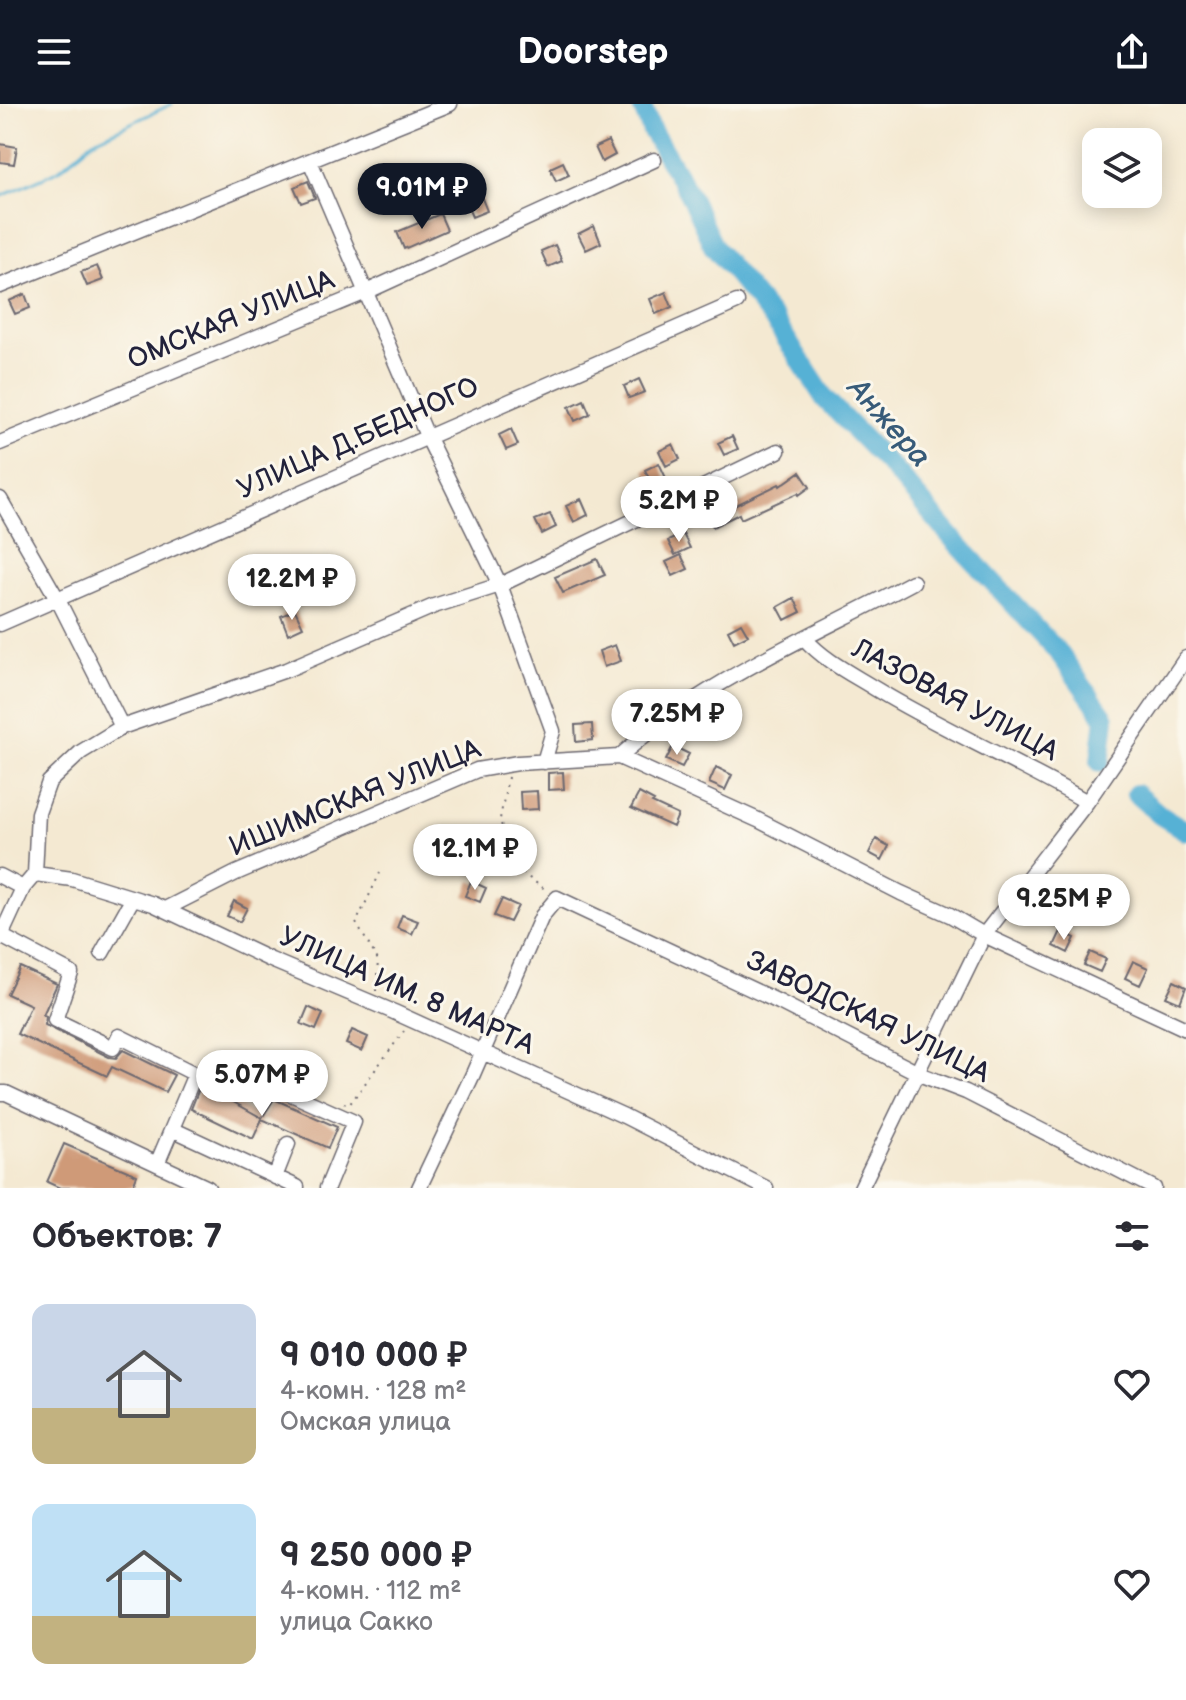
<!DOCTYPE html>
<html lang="ru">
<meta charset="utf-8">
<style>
:root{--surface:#fff;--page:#f2f2f3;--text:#2b2b33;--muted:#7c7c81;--accent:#111827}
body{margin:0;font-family:"Balsamiq Sans",sans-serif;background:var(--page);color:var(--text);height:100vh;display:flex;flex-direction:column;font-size:30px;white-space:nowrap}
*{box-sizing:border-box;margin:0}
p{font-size:26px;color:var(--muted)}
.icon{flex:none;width:44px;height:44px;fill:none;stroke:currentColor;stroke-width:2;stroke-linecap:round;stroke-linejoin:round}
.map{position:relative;height:1084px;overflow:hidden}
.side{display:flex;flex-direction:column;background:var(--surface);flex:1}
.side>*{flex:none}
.tools{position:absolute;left:1082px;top:24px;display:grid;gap:16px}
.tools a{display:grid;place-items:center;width:80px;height:80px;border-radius:16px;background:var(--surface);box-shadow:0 4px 20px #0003;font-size:40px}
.price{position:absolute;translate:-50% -68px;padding:0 18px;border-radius:28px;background:#fff;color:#222;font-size:26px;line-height:52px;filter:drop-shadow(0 2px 4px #0008)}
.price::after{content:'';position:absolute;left:50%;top:48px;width:24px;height:18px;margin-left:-12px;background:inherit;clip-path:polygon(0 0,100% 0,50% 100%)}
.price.current{background:var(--accent);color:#fff}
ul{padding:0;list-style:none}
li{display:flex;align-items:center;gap:24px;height:200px;padding:0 32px}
li span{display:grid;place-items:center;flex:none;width:224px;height:160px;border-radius:16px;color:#555}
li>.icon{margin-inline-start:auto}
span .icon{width:96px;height:96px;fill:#fffc;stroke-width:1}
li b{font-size:34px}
h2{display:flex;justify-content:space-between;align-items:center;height:96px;padding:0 32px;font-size:34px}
header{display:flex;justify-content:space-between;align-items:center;height:104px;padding:0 32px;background:var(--accent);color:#fff;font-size:36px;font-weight:700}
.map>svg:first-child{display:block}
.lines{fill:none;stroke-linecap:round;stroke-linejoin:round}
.stream{stroke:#57b1d5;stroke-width:3}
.river{stroke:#57b1d5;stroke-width:20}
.building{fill:#cf9a78}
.minor-casing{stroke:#6c6870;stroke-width:17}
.path{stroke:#6c6870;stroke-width:2;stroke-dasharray:2 6;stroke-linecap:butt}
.minor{stroke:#fff;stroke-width:14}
.labels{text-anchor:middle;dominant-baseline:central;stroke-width:6;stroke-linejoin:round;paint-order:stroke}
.street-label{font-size:28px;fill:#22223b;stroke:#fbf7ec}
.water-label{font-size:30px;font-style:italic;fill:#375b79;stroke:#fbf7ec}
</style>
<header><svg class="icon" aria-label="menu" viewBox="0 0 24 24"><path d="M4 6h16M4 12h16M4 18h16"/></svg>Doorstep<svg class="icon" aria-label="share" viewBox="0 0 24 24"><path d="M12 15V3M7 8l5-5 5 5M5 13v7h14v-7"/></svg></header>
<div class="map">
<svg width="1186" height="1084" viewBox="0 0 1186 1084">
<rect width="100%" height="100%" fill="#fbf7ec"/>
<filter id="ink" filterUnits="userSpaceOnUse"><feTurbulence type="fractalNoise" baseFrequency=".0125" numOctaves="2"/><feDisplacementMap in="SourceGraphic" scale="16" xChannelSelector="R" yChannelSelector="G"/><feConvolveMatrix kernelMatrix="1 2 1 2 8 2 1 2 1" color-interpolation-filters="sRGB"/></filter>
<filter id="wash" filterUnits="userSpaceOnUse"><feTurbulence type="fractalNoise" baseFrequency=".006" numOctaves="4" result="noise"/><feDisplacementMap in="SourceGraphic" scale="32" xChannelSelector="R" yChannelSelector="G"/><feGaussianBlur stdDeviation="1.8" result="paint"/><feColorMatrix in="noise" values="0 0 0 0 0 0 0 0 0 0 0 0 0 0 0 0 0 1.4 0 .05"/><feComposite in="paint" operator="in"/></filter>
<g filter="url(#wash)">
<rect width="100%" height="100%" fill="#f4e9d2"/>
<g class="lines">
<path class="stream" d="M0,93L59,66L93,37L172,0"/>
<path class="river" d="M641,0L652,27L689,90L713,142L774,216L825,295L894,366L953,435L1059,549L1105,614L1100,658
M1136,690L1160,711L1186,727"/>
</g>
<g id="blocks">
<path class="building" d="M608,37L615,51L602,58L595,43Z
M0,40L17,43L14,60L0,58Z
M563,58L569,71L556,77L550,64Z
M308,77L315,94L301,99L294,83Z
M481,92L487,107L472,113L466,99Z
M440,110L447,126L404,145L397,128Z
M594,122L601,139L586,146L578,130Z
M555,141L562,157L548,163L541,147Z
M97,162L103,176L87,182L81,168Z
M666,188L672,203L656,210L650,195Z
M25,190L30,204L15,210L9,197Z
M639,275L645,288L629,294L624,282Z
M584,296L590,310L575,317L569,303Z
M511,325L518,341L506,346L499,331Z
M732,332L738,345L724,351L718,339Z
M673,340L680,355L666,362L659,347Z
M659,359L666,374L652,381L645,366Z
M800,368L810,383L799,391L798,389L741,415L739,410L713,423L705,407L718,401L722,408L779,380L780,382Z
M581,395L588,411L574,418L566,402Z
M550,410L556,423L542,430L535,416Z
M683,430L690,444L675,451L668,437Z
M681,451L688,465L673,472L666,458Z
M597,455L605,471L563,489L555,473Z
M794,494L801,508L785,516L778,503Z
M295,506L303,523L288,530L281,512Z
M741,519L748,531L734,538L728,526Z
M615,541L621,557L604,563L599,547Z
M592,620L593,636L576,638L575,621Z
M673,642L689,650L682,663L666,656Z
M716,663L732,671L725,686L709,679Z
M563,668L564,685L548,686V669Z
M537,687L538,705L521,706L520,688Z
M639,689L654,697L652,699L678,711L673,723L631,704Z
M876,735L889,742L882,756L869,749Z
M471,777L486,784L480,798L465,792Z
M502,795L518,802L510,818L494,812Z
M234,797L247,804L240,818L227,812Z
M402,811L418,817L412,830L397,824Z
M1061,827L1075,834L1068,849L1054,842Z
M1090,848L1106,855L1100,868L1084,861Z
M1133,857L1148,864L1140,881L1125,874Z
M20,863L57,880L43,911L46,912L45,921L109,953L116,954L123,946L174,971L165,988L112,963L107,972L17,930L31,901L7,890Z
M1174,877L1186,883L1180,899L1166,893Z
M308,903L323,910L316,926L301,920Z
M352,926L368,933L362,947L346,940Z
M201,980L262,1014L274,995L337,1023L328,1044L262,1015L253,1035L191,1005Z
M64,1040L137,1071L132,1084H60L47,1078Z"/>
</g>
</g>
<g filter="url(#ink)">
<use href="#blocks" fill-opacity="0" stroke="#6c6870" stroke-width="2"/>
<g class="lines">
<defs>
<path id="minor" d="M310,57L427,332L500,481L553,627L544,658
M0,182L450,0
M0,339L366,188L654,56
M0,395L58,496L122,623
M0,520L737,198
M804,534C825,557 848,568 874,584C943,626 1017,657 1087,698
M619,653L758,716L901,789L950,811L984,831L1186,925
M619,653C704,576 813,532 913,478
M35,770L38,709L49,678L81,648L122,623L286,566L434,502L500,481L778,347
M0,772L23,784
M165,805L236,769L477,666L518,659L619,653
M1,832L71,869L55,916L113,944L119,932L195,970L157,1060
M0,834L23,784L35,770L72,775L153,800L271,856L394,908L624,1012L766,1084
M102,849L133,794
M0,989H6L208,1084
M289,989L354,1018L327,1084
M172,1025L297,1083
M275,1073L288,1040
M419,1084L473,970L542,812L557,794L779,898L924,972L966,988L1154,1084
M861,1084L984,831L1087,698L1186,554"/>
</defs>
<use href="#minor" class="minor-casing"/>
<path class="path" d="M508,673L500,715L511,761L546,786
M376,887L378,856L356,819L380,769
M344,999L349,1001L404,927"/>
<use href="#minor" class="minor"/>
</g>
</g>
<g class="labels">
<g class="street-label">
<text transform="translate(231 216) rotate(-22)">ОМСКАЯ УЛИЦА</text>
<text transform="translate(358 334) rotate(-24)">УЛИЦА Д.БЕДНОГО</text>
<text transform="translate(955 596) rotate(28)">ЛАЗОВАЯ УЛИЦА</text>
<text transform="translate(355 694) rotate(-22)">ИШИМСКАЯ УЛИЦА</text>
<text transform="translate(407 887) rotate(24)">УЛИЦА ИМ. 8 МАРТА</text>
<text transform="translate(868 913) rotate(26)">ЗАВОДСКАЯ УЛИЦА</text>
</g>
<g class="water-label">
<text transform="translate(889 319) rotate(48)">Анжера</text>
</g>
</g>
</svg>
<div class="tools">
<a><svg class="icon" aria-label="layers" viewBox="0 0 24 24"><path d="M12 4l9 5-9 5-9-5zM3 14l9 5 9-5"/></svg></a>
</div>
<b class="price current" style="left:422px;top:127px">9.01M ₽</b>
<b class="price" style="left:679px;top:440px">5.2M ₽</b>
<b class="price" style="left:292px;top:518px">12.2M ₽</b>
<b class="price" style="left:677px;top:653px">7.25M ₽</b>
<b class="price" style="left:475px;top:788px">12.1M ₽</b>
<b class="price" style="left:1064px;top:838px">9.25M ₽</b>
<b class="price" style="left:262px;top:1014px">5.07M ₽</b>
</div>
<section class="side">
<h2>Объектов: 7<svg class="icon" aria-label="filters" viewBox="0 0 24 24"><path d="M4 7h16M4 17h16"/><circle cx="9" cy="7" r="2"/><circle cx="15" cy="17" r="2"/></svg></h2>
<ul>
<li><span style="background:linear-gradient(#c9d6e8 65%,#c2b280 0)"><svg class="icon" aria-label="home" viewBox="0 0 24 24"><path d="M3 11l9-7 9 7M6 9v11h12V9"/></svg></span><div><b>9 010 000 ₽</b><p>4-комн. · 128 m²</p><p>Омская улица</p></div><svg class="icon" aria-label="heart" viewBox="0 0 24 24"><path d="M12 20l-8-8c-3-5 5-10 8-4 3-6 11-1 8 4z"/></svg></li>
<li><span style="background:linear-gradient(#bfe0f5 70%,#c2b280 0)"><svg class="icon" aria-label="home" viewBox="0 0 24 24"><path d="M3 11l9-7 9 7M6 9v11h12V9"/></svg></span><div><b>9 250 000 ₽</b><p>4-комн. · 112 m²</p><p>улица Сакко</p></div><svg class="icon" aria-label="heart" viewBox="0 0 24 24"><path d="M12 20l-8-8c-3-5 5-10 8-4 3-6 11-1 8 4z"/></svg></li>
</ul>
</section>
